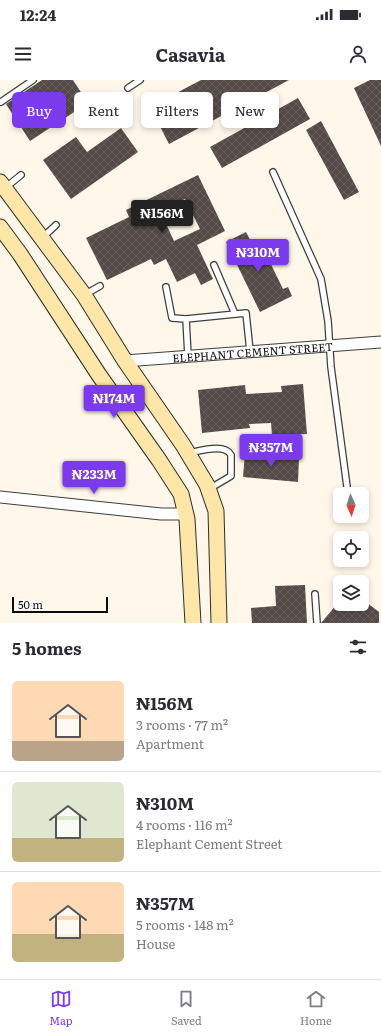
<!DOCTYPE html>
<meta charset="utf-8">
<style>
:root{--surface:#fff;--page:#f2f2f3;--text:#2b2b33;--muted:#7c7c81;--line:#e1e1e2;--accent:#7c3aed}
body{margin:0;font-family:Literata,serif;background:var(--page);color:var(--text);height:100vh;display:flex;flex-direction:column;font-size:15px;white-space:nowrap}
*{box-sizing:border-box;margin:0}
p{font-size:13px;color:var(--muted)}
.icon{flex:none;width:22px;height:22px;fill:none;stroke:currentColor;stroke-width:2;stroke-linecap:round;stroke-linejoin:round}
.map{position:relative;height:543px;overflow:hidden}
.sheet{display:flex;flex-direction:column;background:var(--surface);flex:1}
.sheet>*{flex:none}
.top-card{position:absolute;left:12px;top:12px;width:357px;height:36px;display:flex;gap:8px}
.needle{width:26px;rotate:177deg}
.buttons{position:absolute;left:333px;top:407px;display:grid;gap:8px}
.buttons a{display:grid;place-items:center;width:36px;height:36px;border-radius:6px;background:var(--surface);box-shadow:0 2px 6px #0003;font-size:20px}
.scale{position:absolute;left:12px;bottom:10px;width:96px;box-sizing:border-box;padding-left:4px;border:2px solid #0b0b0b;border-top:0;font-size:11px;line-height:14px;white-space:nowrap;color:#0b0b0b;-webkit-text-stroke:3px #fff;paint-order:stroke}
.price{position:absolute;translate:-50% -34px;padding:0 9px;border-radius:4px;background:var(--accent);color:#fff;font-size:13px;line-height:26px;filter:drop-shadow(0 1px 2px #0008)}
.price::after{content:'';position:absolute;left:50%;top:24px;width:12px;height:9px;margin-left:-6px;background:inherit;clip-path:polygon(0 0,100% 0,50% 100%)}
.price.on{background:#222;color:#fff}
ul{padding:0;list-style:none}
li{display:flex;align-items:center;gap:12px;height:100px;padding:0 12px}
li+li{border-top:1px solid var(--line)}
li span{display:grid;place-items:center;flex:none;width:112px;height:80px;border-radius:6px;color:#555}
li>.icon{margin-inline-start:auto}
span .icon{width:48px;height:48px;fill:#fffc;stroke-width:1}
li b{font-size:17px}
h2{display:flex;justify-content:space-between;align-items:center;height:48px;padding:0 12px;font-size:17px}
.tag{padding:0 14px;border-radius:6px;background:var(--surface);box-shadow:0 2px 6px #0003;font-size:14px;line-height:36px}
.tag.on{background:var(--accent);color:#fff}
.status{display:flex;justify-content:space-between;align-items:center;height:28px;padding:0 20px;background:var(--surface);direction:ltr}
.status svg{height:11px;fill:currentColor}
header{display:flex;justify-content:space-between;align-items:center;height:52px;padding:0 12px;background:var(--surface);font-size:18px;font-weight:700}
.menu{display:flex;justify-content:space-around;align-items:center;height:56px;border-top:1px solid var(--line);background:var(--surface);font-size:11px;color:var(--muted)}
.menu a{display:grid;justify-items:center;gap:2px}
.menu .on{color:var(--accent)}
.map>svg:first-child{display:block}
.building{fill:url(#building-cross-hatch);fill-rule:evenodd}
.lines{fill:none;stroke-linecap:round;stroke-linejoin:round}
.lane-casing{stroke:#3e3e3e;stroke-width:8}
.street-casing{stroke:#3e3e3e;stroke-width:13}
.secondary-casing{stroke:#2d2d2d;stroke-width:17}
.lane{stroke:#fff;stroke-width:5.5}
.street{stroke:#fff;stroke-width:11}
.secondary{stroke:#fde6a7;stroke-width:15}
.labels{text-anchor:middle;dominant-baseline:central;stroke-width:4;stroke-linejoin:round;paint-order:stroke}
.street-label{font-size:11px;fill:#0b0b0b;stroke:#fff}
</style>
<div class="status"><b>12:24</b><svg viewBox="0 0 49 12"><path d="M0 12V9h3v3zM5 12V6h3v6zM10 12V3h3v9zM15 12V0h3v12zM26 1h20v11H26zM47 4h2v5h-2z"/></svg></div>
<header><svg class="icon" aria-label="menu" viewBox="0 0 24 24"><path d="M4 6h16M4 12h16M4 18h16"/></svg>Casavia<svg class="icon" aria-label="person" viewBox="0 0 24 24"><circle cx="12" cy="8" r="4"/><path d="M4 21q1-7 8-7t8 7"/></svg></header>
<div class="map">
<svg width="381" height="543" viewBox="0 0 381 543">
<defs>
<pattern id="building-cross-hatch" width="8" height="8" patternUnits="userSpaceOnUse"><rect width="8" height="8" fill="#544b48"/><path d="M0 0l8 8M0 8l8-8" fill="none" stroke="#68605e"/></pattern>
</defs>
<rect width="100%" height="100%" fill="#fff7ea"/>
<path class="building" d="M42,0H73L88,23L30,61L6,24Z
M201,0H289L169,64L150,27Z
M370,0H381V66L354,8Z
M298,18L310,39L222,88L210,67Z
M321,41L359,112L344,120L306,50Z
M121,48L138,72L71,119L43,80L76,57L87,72Z
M198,95L225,151L197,165L213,199L201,205L195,193L177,202L166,179L154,185L151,179L107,200L86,158L129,137L126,130ZM185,119L200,149L174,161L160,131Z
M246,152L255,169L262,166L283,209L288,207L292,216L260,232L226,162Z
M303,304L307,354L272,356L271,343L249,344L250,348L202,353L198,310L245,305L246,314L282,312L281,306Z
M245,373L299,378L298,402L243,397Z
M305,505L307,543H252L251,528L276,526L275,506Z
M362,519L379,532V543H321L337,524H362Z"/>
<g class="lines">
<defs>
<path id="lane" d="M128,8L140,0
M1,22L33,0
M273,92L321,199L328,241L331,287L348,414
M5,108L21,95
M42,158L56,145
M214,185L235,234
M166,207L172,238L186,239L246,233L250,271
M84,215L100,206
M186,239L188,276
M188,373C200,371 225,363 231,375V396L209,409
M351,436V439
M315,514L317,543"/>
<g id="street">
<path id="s1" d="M125,281L381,262"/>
<path d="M0,417L161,434H186"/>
</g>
<path id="secondary" d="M0,102L84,215L125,281L183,365L207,405L216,431L219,543
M0,147L20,174L99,295L159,380L181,414L187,439L193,543"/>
</defs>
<use href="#lane" class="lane-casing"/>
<use href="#street" class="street-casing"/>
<use href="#secondary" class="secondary-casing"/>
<use href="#lane" class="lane"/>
<use href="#street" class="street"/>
<use href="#secondary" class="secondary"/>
</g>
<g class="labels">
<g class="street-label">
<text stroke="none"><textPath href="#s1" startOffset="128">ELEPHANT CEMENT STREET</textPath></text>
</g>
</g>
</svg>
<div class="buttons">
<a><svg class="needle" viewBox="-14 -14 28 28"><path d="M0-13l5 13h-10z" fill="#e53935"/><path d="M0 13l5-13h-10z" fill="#7c7c81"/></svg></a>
<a><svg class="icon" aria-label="locate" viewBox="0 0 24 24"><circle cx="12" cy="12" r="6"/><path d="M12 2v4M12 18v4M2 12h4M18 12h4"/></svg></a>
<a><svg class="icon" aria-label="layers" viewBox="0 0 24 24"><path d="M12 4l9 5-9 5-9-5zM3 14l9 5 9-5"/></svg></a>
</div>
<div class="scale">50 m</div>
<b class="price on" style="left:162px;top:154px">₦156M</b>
<b class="price" style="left:258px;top:193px">₦310M</b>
<b class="price" style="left:114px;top:339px">₦174M</b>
<b class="price" style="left:271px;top:388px">₦357M</b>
<b class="price" style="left:94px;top:415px">₦233M</b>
<div class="top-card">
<a class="tag on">Buy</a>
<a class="tag">Rent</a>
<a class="tag">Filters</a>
<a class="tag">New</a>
</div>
</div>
<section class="sheet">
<h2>5 homes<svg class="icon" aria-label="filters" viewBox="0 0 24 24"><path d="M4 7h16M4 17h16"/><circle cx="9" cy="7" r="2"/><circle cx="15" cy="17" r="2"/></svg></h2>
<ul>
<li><span style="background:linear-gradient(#ffd9b3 75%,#b9a48a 0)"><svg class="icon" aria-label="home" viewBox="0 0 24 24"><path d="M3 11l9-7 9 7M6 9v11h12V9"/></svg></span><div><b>₦156M</b><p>3 rooms · 77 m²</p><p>Apartment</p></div></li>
<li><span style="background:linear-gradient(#dfe7d0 70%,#c2b280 0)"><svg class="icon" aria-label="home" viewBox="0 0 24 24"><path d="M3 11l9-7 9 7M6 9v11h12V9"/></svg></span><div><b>₦310M</b><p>4 rooms · 116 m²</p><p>Elephant Cement Street</p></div></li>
<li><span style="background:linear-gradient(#ffd9b3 65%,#c2b280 0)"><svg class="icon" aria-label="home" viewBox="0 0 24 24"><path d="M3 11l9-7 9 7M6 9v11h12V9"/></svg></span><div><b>₦357M</b><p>5 rooms · 148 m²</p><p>House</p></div></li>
</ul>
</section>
<nav class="menu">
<a class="on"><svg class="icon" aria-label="map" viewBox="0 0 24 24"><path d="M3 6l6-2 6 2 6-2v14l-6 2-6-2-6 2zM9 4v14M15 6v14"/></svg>Map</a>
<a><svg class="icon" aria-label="saved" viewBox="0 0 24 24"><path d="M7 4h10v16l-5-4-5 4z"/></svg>Saved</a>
<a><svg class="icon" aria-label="home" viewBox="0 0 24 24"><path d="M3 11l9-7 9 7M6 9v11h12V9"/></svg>Home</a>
</nav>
